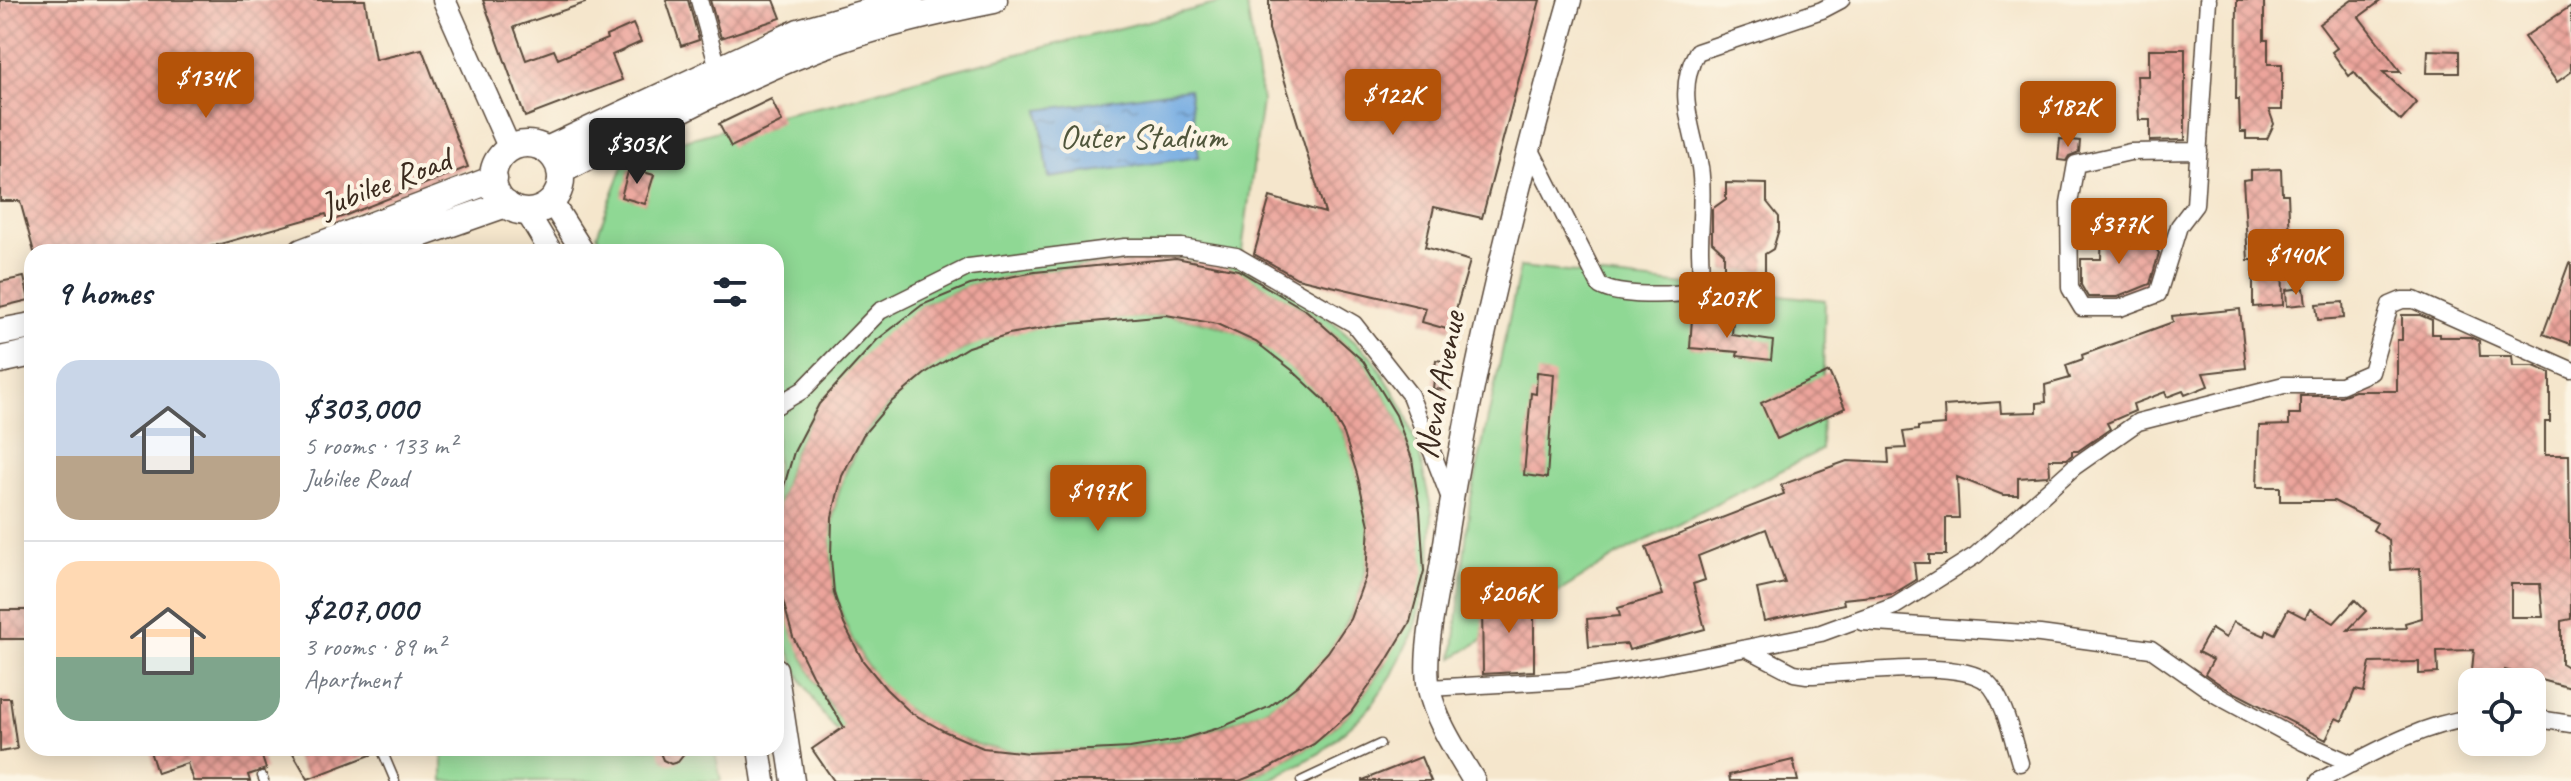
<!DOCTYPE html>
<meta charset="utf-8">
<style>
:root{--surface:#fff;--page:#f2f2f3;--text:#1f2937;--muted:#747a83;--line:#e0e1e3;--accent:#b45309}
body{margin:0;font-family:Caveat,sans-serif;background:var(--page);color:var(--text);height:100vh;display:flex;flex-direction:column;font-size:30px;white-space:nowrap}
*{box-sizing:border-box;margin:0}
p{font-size:26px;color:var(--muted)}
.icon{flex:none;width:44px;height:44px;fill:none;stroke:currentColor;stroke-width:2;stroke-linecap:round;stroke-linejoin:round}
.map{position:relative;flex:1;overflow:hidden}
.side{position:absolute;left:24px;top:244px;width:760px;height:512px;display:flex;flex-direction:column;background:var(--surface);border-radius:24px;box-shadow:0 4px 20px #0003}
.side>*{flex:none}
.controls{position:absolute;left:2458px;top:668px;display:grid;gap:16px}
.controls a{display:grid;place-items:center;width:88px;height:88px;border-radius:16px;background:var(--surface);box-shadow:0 4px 20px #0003;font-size:40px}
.price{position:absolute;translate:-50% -68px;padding:0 18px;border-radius:8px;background:var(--accent);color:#fff;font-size:26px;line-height:52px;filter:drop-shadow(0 2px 4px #0008)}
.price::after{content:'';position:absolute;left:50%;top:48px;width:24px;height:18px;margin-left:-12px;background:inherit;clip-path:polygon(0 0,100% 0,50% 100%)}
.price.current{background:#222;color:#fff}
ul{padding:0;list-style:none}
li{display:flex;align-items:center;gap:24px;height:200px;padding:0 32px}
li+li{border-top:2px solid var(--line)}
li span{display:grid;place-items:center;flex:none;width:224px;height:160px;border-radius:24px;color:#555}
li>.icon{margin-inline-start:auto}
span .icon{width:96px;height:96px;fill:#fffc;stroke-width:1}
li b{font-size:34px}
h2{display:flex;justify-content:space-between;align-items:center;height:96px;padding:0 32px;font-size:34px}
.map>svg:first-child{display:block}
.park{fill:#8fd894;stroke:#658159;stroke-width:2}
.water{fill:url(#water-ripples);stroke:#576a80;stroke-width:2}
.building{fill:url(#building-cross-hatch);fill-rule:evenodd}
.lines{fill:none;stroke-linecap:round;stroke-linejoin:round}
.lane-casing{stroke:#574638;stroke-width:11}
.street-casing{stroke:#574638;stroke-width:19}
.secondary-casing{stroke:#574638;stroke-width:25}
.primary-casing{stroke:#574638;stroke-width:29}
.lane{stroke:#fff;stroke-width:8}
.street{stroke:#fff;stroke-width:16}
.secondary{stroke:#fff;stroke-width:22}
.primary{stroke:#fff;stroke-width:26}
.labels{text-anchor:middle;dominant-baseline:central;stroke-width:8;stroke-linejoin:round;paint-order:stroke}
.park-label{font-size:34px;fill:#50563c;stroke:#fcf5e5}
.street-label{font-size:34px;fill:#3b2a1e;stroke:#fcf5e5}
</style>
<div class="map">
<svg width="2571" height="781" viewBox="0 0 2571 781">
<defs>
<pattern id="water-ripples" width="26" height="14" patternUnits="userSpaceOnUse" patternTransform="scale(2)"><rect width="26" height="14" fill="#73abe2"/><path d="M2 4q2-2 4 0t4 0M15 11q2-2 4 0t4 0" fill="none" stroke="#608bb7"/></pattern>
<pattern id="building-cross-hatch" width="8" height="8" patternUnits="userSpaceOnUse" patternTransform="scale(2)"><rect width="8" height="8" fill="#eca49b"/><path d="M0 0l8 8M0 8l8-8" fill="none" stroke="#c0867e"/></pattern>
</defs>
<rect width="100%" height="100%" fill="#fcf5e5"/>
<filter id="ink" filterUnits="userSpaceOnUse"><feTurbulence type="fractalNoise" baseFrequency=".0125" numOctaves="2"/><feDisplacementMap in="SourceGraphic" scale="16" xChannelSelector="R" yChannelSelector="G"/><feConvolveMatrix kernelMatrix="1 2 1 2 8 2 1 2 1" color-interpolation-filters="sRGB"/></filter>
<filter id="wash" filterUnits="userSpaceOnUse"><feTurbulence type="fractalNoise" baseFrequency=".006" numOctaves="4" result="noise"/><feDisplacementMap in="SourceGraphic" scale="32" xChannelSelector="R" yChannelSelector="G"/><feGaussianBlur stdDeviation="1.8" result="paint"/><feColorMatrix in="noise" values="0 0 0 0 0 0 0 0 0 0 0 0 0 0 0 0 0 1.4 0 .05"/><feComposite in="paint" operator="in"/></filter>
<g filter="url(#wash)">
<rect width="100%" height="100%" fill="#f5e6cc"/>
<path class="park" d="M1231,0H1246L1262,101L1240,266L1308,301L1372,357L1402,405L1418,449L1432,512L1430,569L1414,629L1392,675L1367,711L1320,753L1268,781H1239L1262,772L1314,744L1351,712L1384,665L1420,511L1412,459L1396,415L1363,361L1307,311L1238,271L1176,258L1107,263L1035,272L970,285L922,305L819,404L794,452L779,503L776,546V252H606L597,235L627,156L769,117L836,103L915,80Z
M1520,267L1825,300L1821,450L1618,555L1453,658L1470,503Z
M1166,315C1198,321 1227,325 1255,342C1277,355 1311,383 1326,403C1343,427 1353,454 1359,482C1362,497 1368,513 1369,528C1371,599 1331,667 1272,705C1263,711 1253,714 1243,718C1194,739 1145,748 1091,750C1018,754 976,756 912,713C887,696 867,668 853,641C795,526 855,402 966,348C1020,321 1106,321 1166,315Z
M776,556C783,613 801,665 834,712C846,728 863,742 877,757H861L823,715L801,679L779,629L776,618Z
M443,748H714L721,781H443Z"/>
<path class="water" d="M1189,89L1199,157L1049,178L1039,110Z"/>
<g id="blocks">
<path class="building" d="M0,0H365L375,60L422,49L468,167L329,222L326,214L192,252H34L20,201H0Z
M483,0H585V3L514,27L526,60L554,50L558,59L607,39L606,36L633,24L641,42L612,55L622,80L525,117Z
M666,0H688L699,40L681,46Z
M710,0H774L781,18L721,38Z
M1269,0H1540L1482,218L1434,207L1425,247L1470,261L1450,330L1422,322L1426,308L1297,278L1254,254L1270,197L1325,213L1269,29Z
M2237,0H2264V40H2268V64H2282V110H2269L2274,124L2267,139H2246V132H2240L2239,99H2236Z
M2352,0H2382L2359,17L2401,72H2383L2417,103L2401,121L2371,93L2354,72L2349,76L2332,52L2337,48L2319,24Z
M2571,6V72L2557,82L2524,37Z
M2149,49H2185V140L2150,141V120H2139L2137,76H2149Z
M2428,50L2459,51V73H2427Z
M771,99L782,122L731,147L719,124Z
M2060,139L2080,141L2079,152L2069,156L2066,161L2058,160Z
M629,168L654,175L645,204L621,197Z
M2281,169L2282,194H2288L2290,240H2282L2283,305L2253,307V260H2248L2243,180L2251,179V170Z
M1726,183L1767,184V202L1779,217V229L1773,249L1765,254V272L1724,271V253L1712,242V209L1726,199Z
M2102,232L2140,233V239L2151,243L2159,253L2150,284L2118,297H2088L2081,285V259H2101Z
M1176,258L1238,270L1307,311L1363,361L1396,415L1412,459L1420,511L1424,571L1410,622L1384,665L1351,712L1314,744L1262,772L1239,781H834L812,749L844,727L812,675L793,637L780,590L776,556L779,503L794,452L819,404L877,340L922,305L970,285L1035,272ZM1166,315L1217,324L1256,342L1292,370L1325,401L1344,434L1357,474L1369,525L1366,575L1350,619L1328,652L1298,685L1269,707L1222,727L1179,740L1130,748L1029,753L983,748L944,731L910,712L886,689L863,661L844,624L834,593L831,558L832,517L842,476L863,435L890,403L927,372L968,347L1009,334L1061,325Z
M2569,263L2571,264V344L2543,334Z
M24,277L29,300L0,307V282Z
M2304,288L2306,304L2287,306L2286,290Z
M2343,302L2344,318L2318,320L2316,304Z
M2240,309L2246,368L2203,373L2208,386L2185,395L2183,391L2167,397L2165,392L2133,404L2135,411L2107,423L2110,429L2078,451H2072V455L2067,459H2049L2050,474L2047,476L2018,478V495H2003L1957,477L1959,518H1946V555H1929V563H1914L1916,580L1893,594L1843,599L1844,604L1764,621L1757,589L1785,583L1766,529L1698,556L1705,580L1693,584L1705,629L1629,650L1627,644L1589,647L1587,619L1620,616L1618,608L1663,595L1646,547L1784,494L1781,485L1833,466L1847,461L1889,463L1888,449L1906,448L1903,432L1918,430V427L1945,425L1944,406L2000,402L2001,413L2037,412V403L2046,402L2045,385L2070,378L2066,365L2083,359L2082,355L2173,322L2172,316Z
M2402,315H2420L2432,320V334H2439V337H2470L2479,341L2480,356H2512L2513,366H2534L2550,373V422H2545V455H2569L2571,619L2561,621V663L2571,669V688L2505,670V681L2471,680L2474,650L2437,651L2438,673L2419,674V662L2370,663L2364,692L2355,690L2342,721L2336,718L2326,740L2224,687L2205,674L2213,660L2198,652L2211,629L2226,638L2233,622L2265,636L2267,630L2275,634L2288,609L2305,618L2310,609L2334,623L2355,600L2366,611L2348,630L2406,628L2405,623L2422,618L2420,568L2391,570L2389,540L2373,530L2377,523L2334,501H2280V487H2257L2259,426L2289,425V414H2300V396H2341L2355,391H2397V340H2402ZM2511,584H2540L2543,617H2511Z
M1692,318L1733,321L1732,335L1773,341L1771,360L1737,356L1738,352L1690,348Z
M1436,360L1451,362L1448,390L1433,389Z
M1537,372L1554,374L1547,478L1524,475L1531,393L1536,394Z
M1829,372L1845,408L1777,439L1761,403Z
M1534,593V671L1483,674L1482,606L1499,605V594Z
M0,610H32V639H0Z
M0,698H10L17,749L0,752Z
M149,748H259L266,769L248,775L250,781H193L187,763L157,773Z
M290,748H374L376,753L308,779Z
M658,748H689L678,762L671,764L663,760Z
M1421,757L1431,781H1363V780Z
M1793,760L1798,781H1730L1729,775Z"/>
</g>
</g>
<g filter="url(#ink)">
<use href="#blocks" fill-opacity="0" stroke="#574638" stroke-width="2"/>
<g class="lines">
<defs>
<path id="lane" d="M381,748L395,781
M262,776L264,781
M1301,781L1380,744"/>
<path id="street" d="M699,0L718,68
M1529,146L1600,286C1619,297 1672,296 1694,291C1703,278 1700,263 1700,249C1700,222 1704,193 1700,167C1692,127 1675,90 1697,52L1822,10L1841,0
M2199,151L2130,152L2076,164L2069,203L2070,288L2082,308H2120L2158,294L2179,226L2195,205L2208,0
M776,406L803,390L880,311L969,267L1125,247H1182L1236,256L1354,324L1410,395L1451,501
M1862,622L2040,634L2151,649L2218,696L2303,742L2352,764
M1746,648L1794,673L1807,675C1848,675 1957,657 1987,682C2004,697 2013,741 2020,763
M1429,688L1568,680L1662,665L1821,633L1895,606L1976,555L2074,467L2138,422L2284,385H2341L2371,372L2390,305L2402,300H2414L2571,370
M2532,718L2571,724
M2319,781C2367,756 2418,725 2472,718"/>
<path id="secondary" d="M444,0L510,149
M551,201L583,252
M527,212L551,252
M776,669L793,781
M759,748L764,781
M1474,781C1457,752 1436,722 1429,689C1422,654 1437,593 1443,556C1471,367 1518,183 1570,0"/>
<path id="primary" d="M493 178a34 34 0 1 1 68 0a34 34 0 1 1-68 0Z
M547,150L799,32L910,0
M560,171C652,125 743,73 841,39C890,22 943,10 994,0
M302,252L494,179
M369,252L506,204
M0,332L32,326
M0,360L32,353"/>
</defs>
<use href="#lane" class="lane-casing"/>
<use href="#street" class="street-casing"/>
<use href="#secondary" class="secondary-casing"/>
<use href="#primary" class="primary-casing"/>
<use href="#lane" class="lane"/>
<use href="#street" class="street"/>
<use href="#secondary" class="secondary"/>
<use href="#primary" class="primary"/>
</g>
</g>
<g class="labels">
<g class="park-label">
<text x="1143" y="136">Outer Stadium</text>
</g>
<g class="street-label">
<text transform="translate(385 182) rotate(-21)">Jubilee Road</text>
<text transform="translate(1439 385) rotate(-79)">Neval Avenue</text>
</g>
</g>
</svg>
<div class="controls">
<a><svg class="icon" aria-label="locate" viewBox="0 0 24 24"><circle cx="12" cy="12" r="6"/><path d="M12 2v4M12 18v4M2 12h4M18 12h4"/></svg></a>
</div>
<b class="price" style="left:206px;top:120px">$134K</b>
<b class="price" style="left:1393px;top:137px">$122K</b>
<b class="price" style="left:2068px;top:149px">$182K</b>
<b class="price current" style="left:637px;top:186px">$303K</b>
<b class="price" style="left:2119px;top:266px">$377K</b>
<b class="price" style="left:2296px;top:297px">$140K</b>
<b class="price" style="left:1727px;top:340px">$207K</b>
<b class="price" style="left:1098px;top:533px">$197K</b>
<b class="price" style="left:1509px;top:635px">$206K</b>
<section class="side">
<h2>9 homes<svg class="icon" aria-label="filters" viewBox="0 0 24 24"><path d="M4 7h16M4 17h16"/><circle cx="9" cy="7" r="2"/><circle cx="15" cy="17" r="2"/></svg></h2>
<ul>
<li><span style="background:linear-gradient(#c9d6e8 60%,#b9a48a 0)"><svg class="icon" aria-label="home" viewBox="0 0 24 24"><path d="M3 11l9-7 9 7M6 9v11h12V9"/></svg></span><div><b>$303,000</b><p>5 rooms · 133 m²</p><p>Jubilee Road</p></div></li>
<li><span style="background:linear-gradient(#ffd9b3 60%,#7fa58c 0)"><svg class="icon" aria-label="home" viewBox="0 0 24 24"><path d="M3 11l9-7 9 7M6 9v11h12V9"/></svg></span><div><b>$207,000</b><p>3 rooms · 89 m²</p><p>Apartment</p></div></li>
</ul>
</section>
</div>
